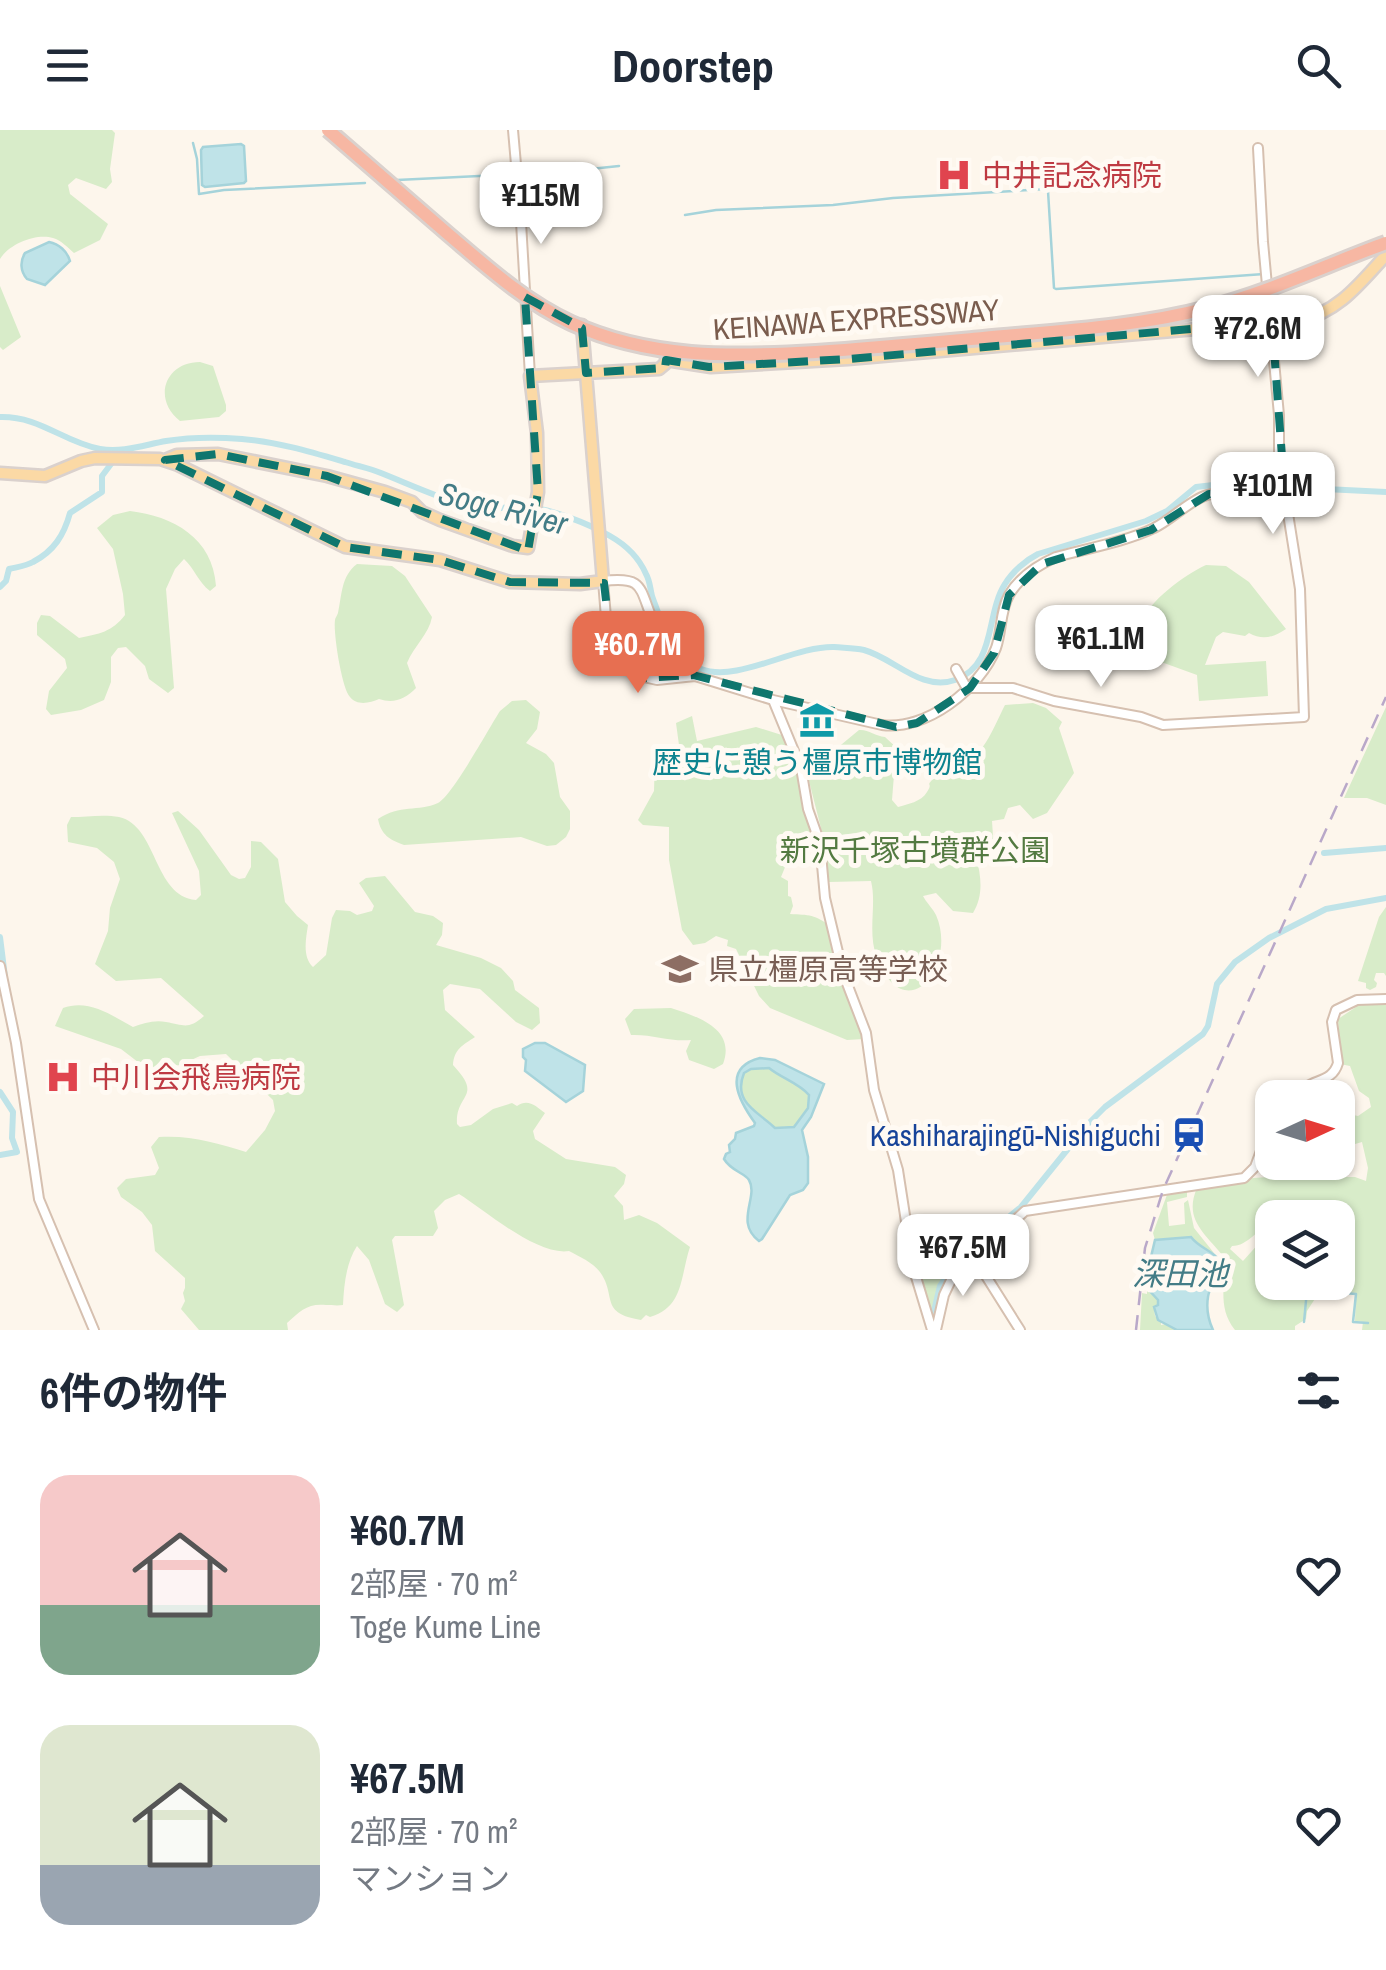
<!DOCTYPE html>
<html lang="ja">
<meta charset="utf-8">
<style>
:root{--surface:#fff;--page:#f6f6f7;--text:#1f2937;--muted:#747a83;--accent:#e76f51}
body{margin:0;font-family:"Archivo Narrow","Noto Sans JP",sans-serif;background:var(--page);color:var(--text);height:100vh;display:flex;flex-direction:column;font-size:38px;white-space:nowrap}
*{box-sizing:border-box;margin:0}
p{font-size:32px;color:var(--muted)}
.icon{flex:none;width:55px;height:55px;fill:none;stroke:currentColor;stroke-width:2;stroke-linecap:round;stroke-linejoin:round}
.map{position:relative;height:1200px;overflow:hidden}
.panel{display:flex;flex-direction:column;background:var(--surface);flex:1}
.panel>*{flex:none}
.needle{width:65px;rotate:86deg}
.tools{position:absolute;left:1255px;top:950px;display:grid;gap:20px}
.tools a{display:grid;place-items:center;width:100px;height:100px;border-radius:20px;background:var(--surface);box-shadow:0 2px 8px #0004;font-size:50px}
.price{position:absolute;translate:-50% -85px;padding:0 22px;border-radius:20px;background:#fff;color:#222;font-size:32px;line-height:65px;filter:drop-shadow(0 2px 5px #0008)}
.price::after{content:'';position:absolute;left:50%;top:60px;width:30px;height:22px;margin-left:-15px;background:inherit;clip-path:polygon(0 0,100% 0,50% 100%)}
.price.on{background:var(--accent);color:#fff}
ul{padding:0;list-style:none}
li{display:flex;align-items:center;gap:30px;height:250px;padding:0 40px}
li span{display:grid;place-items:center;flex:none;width:280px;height:200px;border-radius:30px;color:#555}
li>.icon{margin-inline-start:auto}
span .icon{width:120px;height:120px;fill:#fffc;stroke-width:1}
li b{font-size:42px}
h2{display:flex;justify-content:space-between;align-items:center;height:120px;padding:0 40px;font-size:42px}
header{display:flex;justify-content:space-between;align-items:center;height:130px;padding:0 40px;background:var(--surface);font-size:45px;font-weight:700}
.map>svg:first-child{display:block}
.green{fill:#d8ecc9;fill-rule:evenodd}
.water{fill:#bfe3e8;stroke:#a5d3da;stroke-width:2.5;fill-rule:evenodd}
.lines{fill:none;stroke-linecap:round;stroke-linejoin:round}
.stream{stroke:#a5d3da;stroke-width:2.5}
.river{stroke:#bfe3e8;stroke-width:6}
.secondary-casing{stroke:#d6c0b0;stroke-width:12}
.primary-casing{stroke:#dad1cd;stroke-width:15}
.secondary{stroke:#fff;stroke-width:8}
.primary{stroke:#fbd9a5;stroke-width:10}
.rail{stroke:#b9a8c9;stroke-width:2.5;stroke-dasharray:15 10;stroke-linecap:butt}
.highway-bridge-casing{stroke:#dad1cd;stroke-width:18;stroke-linecap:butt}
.highway-bridge{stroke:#f7b7a3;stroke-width:12}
.marked{fill:none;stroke:#0f766e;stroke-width:8;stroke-dasharray:20 12;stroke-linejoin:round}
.labels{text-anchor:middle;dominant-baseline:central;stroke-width:10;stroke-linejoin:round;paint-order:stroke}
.health-label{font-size:30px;fill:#be3a42;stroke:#fffaf3;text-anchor:start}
.street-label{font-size:30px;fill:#7a5c4d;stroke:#fffaf3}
.culture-label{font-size:30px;fill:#0d838f;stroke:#fffaf3}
.park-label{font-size:30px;fill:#537a41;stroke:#fffaf3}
.education-label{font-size:30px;fill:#785e54;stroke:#fffaf3;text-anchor:start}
.transit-label{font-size:30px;fill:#164399;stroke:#fffaf3;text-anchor:end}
.water-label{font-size:32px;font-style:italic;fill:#437c86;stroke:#fffaf3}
</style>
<header><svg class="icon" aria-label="menu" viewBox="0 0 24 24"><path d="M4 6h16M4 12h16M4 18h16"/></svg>Doorstep<svg class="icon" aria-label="search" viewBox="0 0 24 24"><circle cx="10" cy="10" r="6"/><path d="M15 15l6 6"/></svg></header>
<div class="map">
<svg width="1386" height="1200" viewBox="0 0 1386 1200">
<rect width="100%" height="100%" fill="#fdf6ec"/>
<path class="green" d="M0,0H112L115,3L110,39L112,52L106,59L76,48L68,55L70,64L108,94L100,110L74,123C68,118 61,110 53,108C36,103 9,114 0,129Z
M0,156L21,207L3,220L0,217Z
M200,232L213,236L226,275V281L219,287L180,291C152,269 165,232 200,232Z
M130,381C173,386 213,408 216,456L210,461C198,452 195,439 184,429L175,439L166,459L174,558L168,563L149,549L145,536L126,517L118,518L111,527V552L104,570L81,580L51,585L46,579L49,561L67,538L65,529L37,505V493L41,485L50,486L79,508C99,504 112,502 125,485L123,464L113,419L97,398L113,385Z
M357,434L392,436L405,446L432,487C429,504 414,516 407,533L416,558C405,569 394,574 379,569C370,573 357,576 350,567C342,559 333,503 335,490C335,488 337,486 338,483C342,465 341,446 357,434Z
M1206,435L1226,436L1249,452L1286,499C1274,507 1263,511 1249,503L1245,506L1223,502L1216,507L1205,535L1266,531L1268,566L1199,571L1197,545L1164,533L1149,531L1137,518C1137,510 1136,502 1140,494C1149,471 1184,445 1206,435Z
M526,570L540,582L537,599L526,613L546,624L554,633L560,667L570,681V699L566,707L556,715L547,716L521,707L404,715C390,710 381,705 378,689C400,674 418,682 438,673C452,666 489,598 500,581L512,571Z
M1033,573L1046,578L1062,592L1059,598L1074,643L1047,683L1033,689L1020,675L1008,678L1004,689L992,691L994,721L991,724L976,726C981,746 984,765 973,783L953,781L936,763L923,766C926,772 933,779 936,785C958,835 906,901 877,828C867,802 877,775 871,751L829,752L824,710L807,643L859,600C868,599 875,606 885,607L899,620L901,626L894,645L892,670L898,677C908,674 921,672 927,662C934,651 924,658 934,648C942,639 952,639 963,634C985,624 994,596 1005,575Z
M1386,577V675L1367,668H1344Z
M692,586L697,611L756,597L785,606L802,656L816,712L788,720V730L781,747L788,751V766L791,767L793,776L790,784C809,785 815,784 831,797L855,875L851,879L858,888L864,909L847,910L770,878L759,866L736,819L727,816L728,810L716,806L705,813L693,815L682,800L669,730V697L643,695L638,690L654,661L655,626L658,622L667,629L679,644L682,637L676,593Z
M178,681L199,700L231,745L239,749L245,748L251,737V711L261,712L278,729L285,772L297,786L308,795C306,808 302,827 313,837L326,825L332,788L336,780L350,781L357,785L372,781L374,776L359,753L366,748L385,746L415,782L433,786L443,793L442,805L436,815L481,828L501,838L513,851L515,860L539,878L540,893L532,900L516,892L480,859L450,854L443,860L445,880L475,907C463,915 454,919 453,935C484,968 455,963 457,994L460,997L471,995L493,979L512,973L517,976C528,968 536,976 545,983L533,1001L535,1009L566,1029L615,1037L626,1045L624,1054L614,1066L623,1076L624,1090L639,1085L657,1093L690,1117C680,1147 684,1177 650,1187L646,1185L641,1190C600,1183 616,1168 602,1145C595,1133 580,1127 569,1121C537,1126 486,1081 459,1064L445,1070L434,1081L438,1098L433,1106H395L392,1110L404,1175L397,1182L385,1174L369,1130L357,1116C346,1133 344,1155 343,1175C337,1176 331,1175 326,1175C308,1173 300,1181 287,1193L288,1200H199L181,1179L185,1171L183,1163L185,1158V1148L155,1121L152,1095L142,1082L121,1067L117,1058L126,1049L155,1045L159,1038L151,1017L159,1007C191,1005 217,1013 246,1022L265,1000L275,981L273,970L226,924L200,926L180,935L147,939L121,919L55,896L63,878C89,869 111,885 133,897C144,893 154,890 166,892C184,895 188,900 204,886L161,848L116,851L95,834L108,801L110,778L120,749L114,732L97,718L68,712L67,695L71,687C86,687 104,684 119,687C158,696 153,766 196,770L201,765L199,741L172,683Z
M1386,777V846L1384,843H1376L1374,850L1377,853L1376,857L1370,860L1366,858V853L1358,851L1379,787Z
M1386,874V1200H1362L1363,1192L1355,1191L1356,1163L1320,1161L1307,1181L1306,1189L1295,1196V1200H1235C1216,1176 1227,1154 1223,1126C1206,1104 1183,1090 1197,1058L1253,1048L1335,1043L1340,1047H1355L1366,1051L1368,1038L1362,1012L1338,1019V982L1358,986L1371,977L1369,968L1359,961L1350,936L1340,934L1338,889L1359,875ZM1300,1085L1303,1087L1338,1088V1137L1341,1135L1342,1145H1338V1152H1272V1105L1260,1112L1243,1131L1230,1119L1232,1116C1248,1116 1257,1099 1272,1093V1088Z
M671,878C699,887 736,899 723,934L714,939L689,930L686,921L691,910C670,912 652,904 631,905L625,889L634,879Z
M769,938C781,948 799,953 809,965L808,978L795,997L775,998C759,982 732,973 744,943L751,939Z
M1185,1060L1187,1061V1067L1167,1072L1169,1096L1185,1094L1184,1073L1188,1070L1194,1098L1214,1123L1202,1119L1190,1107L1155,1110L1153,1103L1168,1062Z
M952,1116L962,1125L939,1156L931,1184L916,1144L913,1117Z
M1147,1158L1158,1170V1175L1154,1178L1155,1186L1161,1192V1195L1166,1194L1177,1200H1140L1142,1163L1147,1164Z"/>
<path class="water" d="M241,14L244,16L246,51L244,53L205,57L202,55L201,20L203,17Z
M49,112C59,114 67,121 70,131L45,155L27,149C20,141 20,131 25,123Z
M535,913H545L585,935L583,961L566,972L525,941L526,930L523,927V919Z
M760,928L775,930L824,954L811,987L802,1000L808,1027V1053L803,1060L790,1065L762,1109L759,1111C734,1092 759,1067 749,1050C745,1043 731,1041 724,1029L726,1024L730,1022L729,1015L735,1009L736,1003L754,996L755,993C739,971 721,938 760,928ZM769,938C781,948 799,953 809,965L808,978L794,997L775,998C759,982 732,973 744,943L751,939Z
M1191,1107C1198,1117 1214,1122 1217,1128C1223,1138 1209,1156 1208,1167C1206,1179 1208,1189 1213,1200H1177L1158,1190L1154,1177L1158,1175V1170L1146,1157L1145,1152L1155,1110Z"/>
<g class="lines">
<path class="stream" d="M193,13L197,29L199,64L224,60L365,53
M397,50L562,42L619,36
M685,85L716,80L833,75L893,68L1046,59L1048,61L1054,158L1056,159L1264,144
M1289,352L1291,357
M1304,1192L1307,1160L1356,1164L1353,1192L1368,1193"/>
<path class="river" d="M0,287C40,286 63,312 100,319C122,323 144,315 166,311C191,307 217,307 242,309C278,312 311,322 345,332C357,336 369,338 381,343C411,355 441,369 473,378C491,382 507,375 525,377C550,378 589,394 610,406C626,415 639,428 646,444C650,451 650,458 652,466C661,491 673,528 701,539C738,553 793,516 834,517C844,518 854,518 864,520C894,528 921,562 955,550C997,535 985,485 1005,454C1012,442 1026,430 1038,424L1146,391L1167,381L1196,357L1222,354L1386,362
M0,457L6,451L9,439C17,437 26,436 33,432C54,421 64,405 70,383L102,362V346L117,326
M1324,723L1386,718
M0,807L5,847
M0,962L13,982L12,1008L17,1022L0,1025
M931,1194L940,1156L951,1140L982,1109L1021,1077L1088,994L1105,977L1203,904L1208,896L1217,854L1235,832L1269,808L1326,779L1386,768"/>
<defs>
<path id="secondary" d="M513,0L521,92L530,246
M653,491C639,457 644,446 603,451L608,512L622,535L635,545L657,550L695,546L773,570L882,595C926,601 980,559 996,518C1002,501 1000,481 1009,465C1019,448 1038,435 1056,427C1085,419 1128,411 1154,398C1171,390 1190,370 1207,365C1231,359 1260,365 1285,367
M956,539L965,555L970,558H1013L1054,571L1141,587L1163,595L1304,587L1300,459L1279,327V285L1263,112L1258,18
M773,570L801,638L808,679L820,713L825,768L843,843L866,903L874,960L898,1040L913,1137L932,1200
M0,836L16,913L39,1069L94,1200
M1293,968C1297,964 1302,959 1306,957C1319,949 1333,950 1338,933L1332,892L1336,880L1357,870L1386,869
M974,1127L1020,1200
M936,1200L944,1165L953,1146L1025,1081L1244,1048L1255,1037L1272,991"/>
<path id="primary" d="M165,330L177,325L218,324L327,346L385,362L412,372L422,382L440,390L513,416L528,418L538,362L537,303L530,246L659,239L665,234L666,230L711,237L848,229L1300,190C1338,183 1361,152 1386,125
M0,343L45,346L81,331L95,328L160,329L178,335L345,417L440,430L510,452L580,454L603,451L582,195"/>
</defs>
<use href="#secondary" class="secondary-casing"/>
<use href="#primary" class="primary-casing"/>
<use href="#secondary" class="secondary"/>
<use href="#primary" class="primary"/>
<path class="rail" d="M1136,1200L1145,1118L1163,1060L1386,567"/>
<defs>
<path id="highway-bridge" d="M328,0C368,35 408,69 448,104C487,137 524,171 571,193C649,229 732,227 816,222C872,218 927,213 983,208C1058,201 1135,197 1208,178C1270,162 1326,135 1386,113"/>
</defs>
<use href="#highway-bridge" class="highway-bridge-casing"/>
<use href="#highway-bridge" class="highway-bridge"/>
</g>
<path class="marked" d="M525,167L582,198L586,243L665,238L666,230L709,237L848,229L1272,192L1285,367L1209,364L1151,400L1042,434L1009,465L994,523L970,558L917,593L896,597L693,545L642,548L612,522L604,453L510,452L440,430L345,417L165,330L218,324L327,346L528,421L538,362Z"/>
<defs>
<symbol id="hospital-bare" viewBox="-9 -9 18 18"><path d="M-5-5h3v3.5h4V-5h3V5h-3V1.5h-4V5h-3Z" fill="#e0444e" stroke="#fffaf3" stroke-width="2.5" paint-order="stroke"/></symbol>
<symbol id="museum-bare" viewBox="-9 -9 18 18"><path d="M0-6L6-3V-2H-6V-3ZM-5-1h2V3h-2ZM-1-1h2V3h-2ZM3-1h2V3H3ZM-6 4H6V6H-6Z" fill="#0f9aa8" stroke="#fffaf3" stroke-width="2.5" paint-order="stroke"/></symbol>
<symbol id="school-bare" viewBox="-9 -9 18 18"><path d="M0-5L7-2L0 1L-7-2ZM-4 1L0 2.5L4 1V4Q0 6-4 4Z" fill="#8d6e63" stroke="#fffaf3" stroke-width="2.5" paint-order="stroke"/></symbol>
<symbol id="station-bare" viewBox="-9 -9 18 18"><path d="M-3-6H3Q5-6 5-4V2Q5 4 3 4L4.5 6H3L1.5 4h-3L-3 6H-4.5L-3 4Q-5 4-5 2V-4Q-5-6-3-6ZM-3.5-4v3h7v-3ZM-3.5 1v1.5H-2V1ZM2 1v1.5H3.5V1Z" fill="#1a4fb4" stroke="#fffaf3" stroke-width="2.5" paint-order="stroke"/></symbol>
</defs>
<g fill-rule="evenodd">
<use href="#hospital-bare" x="929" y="20" width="50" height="50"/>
<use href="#museum-bare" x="792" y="565" width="50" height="50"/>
<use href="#school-bare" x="655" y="814" width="50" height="50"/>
<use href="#hospital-bare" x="38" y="922" width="50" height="50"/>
<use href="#station-bare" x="1164" y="980" width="50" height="50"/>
</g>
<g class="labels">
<g class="health-label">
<text x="982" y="45">中井記念病院</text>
<text x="91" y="947">中川会飛鳥病院</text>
</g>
<g class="street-label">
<text transform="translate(856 189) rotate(-4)">KEINAWA EXPRESSWAY</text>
</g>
<g class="culture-label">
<text x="817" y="632">歴史に憩う橿原市博物館</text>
</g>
<g class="park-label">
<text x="915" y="720">新沢千塚古墳群公園</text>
</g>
<g class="education-label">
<text x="708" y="839">県立橿原高等学校</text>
</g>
<g class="transit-label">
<text x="1161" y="1005">Kashiharajingū-Nishiguchi</text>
</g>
<g class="water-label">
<text transform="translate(503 378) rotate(14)">Soga River</text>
<text x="1180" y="1143">深田池</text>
</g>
</g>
</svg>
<div class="tools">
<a><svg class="needle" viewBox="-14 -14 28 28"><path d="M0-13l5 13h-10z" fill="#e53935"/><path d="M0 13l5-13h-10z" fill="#747a83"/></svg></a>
<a><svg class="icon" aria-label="layers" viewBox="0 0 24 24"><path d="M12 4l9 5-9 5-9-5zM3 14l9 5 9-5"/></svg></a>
</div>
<b class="price" style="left:541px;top:117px">¥115M</b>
<b class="price" style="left:1258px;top:250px">¥72.6M</b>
<b class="price" style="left:1273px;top:407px">¥101M</b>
<b class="price" style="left:1101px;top:560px">¥61.1M</b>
<b class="price on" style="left:638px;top:566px">¥60.7M</b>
<b class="price" style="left:963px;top:1169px">¥67.5M</b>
</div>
<section class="panel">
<h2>6件の物件<svg class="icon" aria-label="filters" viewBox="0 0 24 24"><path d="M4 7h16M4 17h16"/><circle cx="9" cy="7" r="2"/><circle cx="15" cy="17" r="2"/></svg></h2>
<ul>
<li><span style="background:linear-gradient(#f6c9c9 65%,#7fa58c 0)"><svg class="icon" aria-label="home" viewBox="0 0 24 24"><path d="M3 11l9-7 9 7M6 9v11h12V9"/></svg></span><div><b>¥60.7M</b><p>2部屋 · 70 m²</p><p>Toge Kume Line</p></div><svg class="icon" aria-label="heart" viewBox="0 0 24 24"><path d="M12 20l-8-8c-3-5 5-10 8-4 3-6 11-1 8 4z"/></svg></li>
<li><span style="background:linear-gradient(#dfe7d0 70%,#9aa5b1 0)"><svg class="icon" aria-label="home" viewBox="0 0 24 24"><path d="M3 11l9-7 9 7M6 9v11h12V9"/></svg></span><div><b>¥67.5M</b><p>2部屋 · 70 m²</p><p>マンション</p></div><svg class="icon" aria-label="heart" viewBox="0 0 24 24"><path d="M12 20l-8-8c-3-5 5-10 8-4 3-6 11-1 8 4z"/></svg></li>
</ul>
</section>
